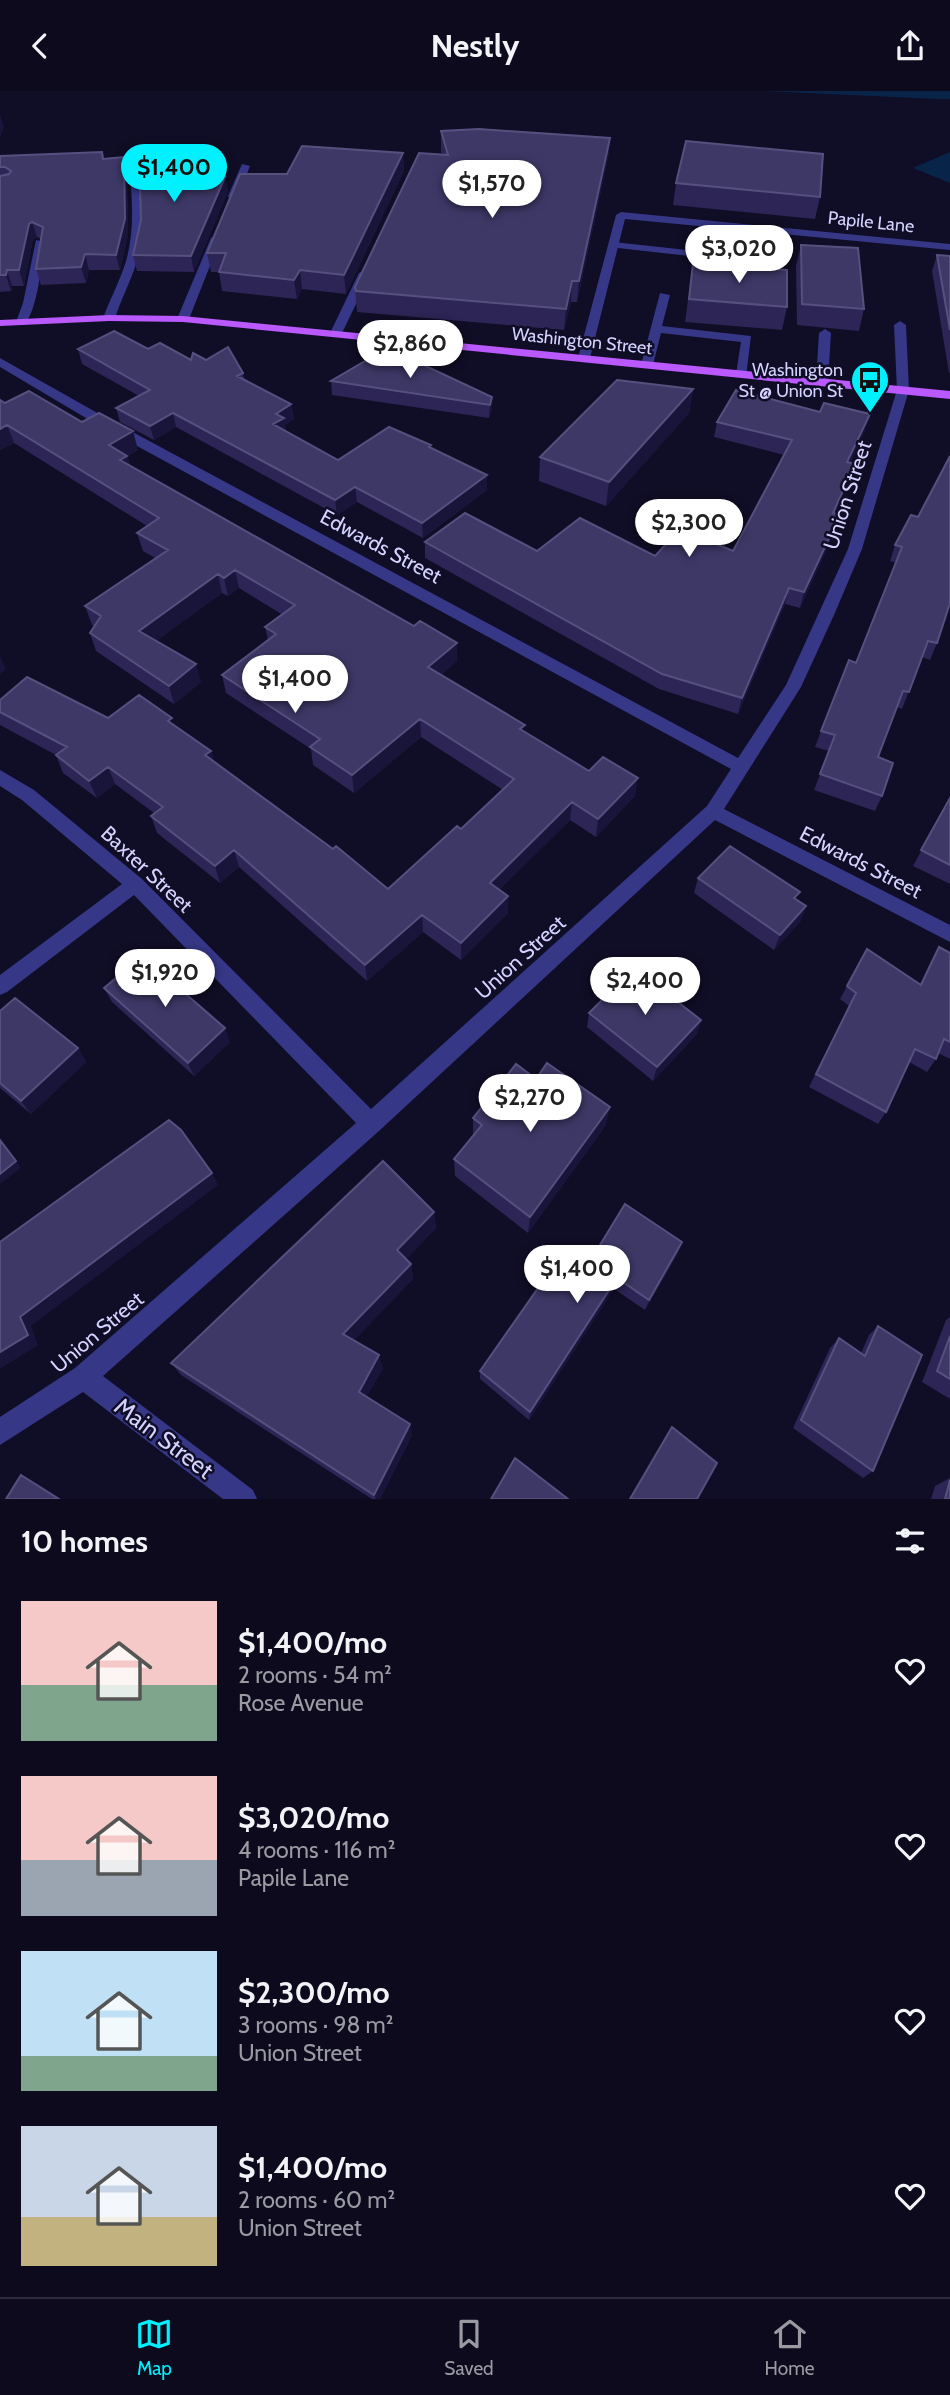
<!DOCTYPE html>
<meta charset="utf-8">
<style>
:root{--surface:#0c0a1c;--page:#1a1829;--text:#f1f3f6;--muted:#9a9aa3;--line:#2c2b3b;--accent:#00f1fd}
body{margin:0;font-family:Cabin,sans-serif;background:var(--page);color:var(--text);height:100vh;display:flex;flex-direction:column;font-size:26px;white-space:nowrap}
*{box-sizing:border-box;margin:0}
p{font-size:23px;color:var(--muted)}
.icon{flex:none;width:38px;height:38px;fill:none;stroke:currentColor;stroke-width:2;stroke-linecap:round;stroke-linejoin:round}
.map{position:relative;height:1408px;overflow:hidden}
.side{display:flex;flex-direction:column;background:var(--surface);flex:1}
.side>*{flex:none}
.price{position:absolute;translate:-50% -60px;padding:0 16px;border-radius:24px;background:#fff;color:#222;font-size:23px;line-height:46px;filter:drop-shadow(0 2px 4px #0008)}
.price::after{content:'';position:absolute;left:50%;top:42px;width:21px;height:16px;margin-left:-10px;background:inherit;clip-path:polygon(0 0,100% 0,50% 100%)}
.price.current{background:var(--accent);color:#111}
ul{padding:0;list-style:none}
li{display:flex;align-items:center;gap:21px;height:175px;padding:0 21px}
li span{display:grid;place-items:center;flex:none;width:196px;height:140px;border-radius:0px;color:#555}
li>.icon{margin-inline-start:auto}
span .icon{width:84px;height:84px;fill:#fffc;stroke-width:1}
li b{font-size:30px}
h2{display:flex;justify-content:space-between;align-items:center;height:84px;padding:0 21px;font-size:30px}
header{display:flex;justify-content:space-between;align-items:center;height:91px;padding:0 21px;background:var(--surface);font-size:32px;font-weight:700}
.tab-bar{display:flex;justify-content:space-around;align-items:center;height:98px;border-top:2px solid var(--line);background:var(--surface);font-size:19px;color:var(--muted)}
.tab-bar a{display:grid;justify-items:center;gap:4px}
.tab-bar .current{color:var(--accent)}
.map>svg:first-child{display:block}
.water{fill:#092449}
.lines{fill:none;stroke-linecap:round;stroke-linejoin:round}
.lane{fill:#363787;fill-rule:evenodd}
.street{fill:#363787;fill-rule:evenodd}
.primary{fill:#b959ff;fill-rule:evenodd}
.wall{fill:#2c2555}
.shaded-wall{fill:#19143a}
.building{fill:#3e3867;stroke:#56507f;stroke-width:2}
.labels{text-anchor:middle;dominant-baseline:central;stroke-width:5;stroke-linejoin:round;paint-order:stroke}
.far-street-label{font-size:18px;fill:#d5d2ff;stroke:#100d26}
.far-poi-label{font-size:18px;fill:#d5d2ff;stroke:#100d26;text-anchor:end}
.street-label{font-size:21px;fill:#d5d2ff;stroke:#100d26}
.near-street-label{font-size:24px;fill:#d5d2ff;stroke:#100d26}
</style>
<header><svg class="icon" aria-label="back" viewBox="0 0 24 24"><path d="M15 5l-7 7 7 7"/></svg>Nestly<svg class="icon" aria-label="share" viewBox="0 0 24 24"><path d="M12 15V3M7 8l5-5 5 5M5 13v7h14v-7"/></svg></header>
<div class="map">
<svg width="950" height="1408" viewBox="0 0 950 1408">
<rect width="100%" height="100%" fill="#100d26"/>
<path class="water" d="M764,0H950V8H937Z
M950,61V92L913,77Z"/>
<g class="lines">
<path class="lane" d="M134,62L139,65C141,99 146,136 137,170C131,190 121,208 115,227L109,230L103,227C110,208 120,190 126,170C136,136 131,100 129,65Z
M36,149L45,151C42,168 37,228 22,234L16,231L23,212Z
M613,151L761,167L766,170L761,173L609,156V152Z
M660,202L670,204L662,235L751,245L746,286L736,283L741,251L661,242L653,274L643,277L641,274Z
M900,230L906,234L909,299L903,303L897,299L894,234Z
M825,238L831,242L828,291L822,295L816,291L819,242Z"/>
<path class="street" d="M242,73L250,75L238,105L229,107L228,105Z
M621,121L950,153V159L625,128L590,267L580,270L578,267L616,124Z
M216,144L221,147L189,228L179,230L177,228L211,147Z
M365,179L371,182L342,242L332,244L330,242L359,182Z
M0,267L101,324L738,667L786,594L848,458L897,299L903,295L909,299L862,458L834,524L801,596L724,718L950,834V851L715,729L379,1040L103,1285L253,1399L257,1408H223L83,1301L0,1354V1326L75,1277L356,1032L134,804L7,901L0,904V884L122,793L22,709L0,695V679L34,699L142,788L371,1018L707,715L731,678L91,330L0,276Z"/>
<path class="primary" d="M109,224L183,225L950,300V308L183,231L109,230L0,235V229Z"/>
</g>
<path class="wall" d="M441,40L610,47L608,67L577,211H571L564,239L357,221L355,196L442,64L441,60Z
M403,62L404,80L346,203L302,198L297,208L222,200L219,181H211L207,162L287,83Z
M0,65L104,68L127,81L128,144L120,179H89L86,192L41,194L36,178L41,148L37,146L33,148L24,195H12L11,200L0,201Z
M175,72L220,73L222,85L225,86L228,101L194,181L137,180L133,164Z
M676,92L820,106L815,128L673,114Z
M801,154L864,218L859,240L797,234L796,175Z
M937,164L950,165V282H949L932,180Z
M693,172L787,216L782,239L685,231Z
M78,258H148L191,269H206L243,282L244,288L291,313L294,328L285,334L286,340L338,369L432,358L487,384V399L423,447L357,411L337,424L176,336L154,349L120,331L116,317L139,305L82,273Z
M331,290L492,306V319L489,327L332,304Z
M693,298L689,322L606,415L539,390L540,366Z
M0,309L5,312L82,331L138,359L127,365L130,374L414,535L457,552V570L441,584L524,641L589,680L635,705L596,746L570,729L499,799L508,805V822L461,869L423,841L367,890L239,776L220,792L157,742L151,725L154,722L115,693L97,707L63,682L56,664L0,634V609L108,627L174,635L211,660L214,671L388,798L461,738L503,699L421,646L354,702L313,674L311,658L226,602L222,584L268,549L265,536L283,524L239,497L228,505L222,502L156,550L201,591L174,613L96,560L90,542L94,535L92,534L85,515L155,467L143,460L137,442L147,435L14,352L0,359Z
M717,331L865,339L850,372V389L835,423L840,424L835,440L800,517L785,513L738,623L659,598L425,467V451L537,460L655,465L733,460L784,364L714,346Z
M911,424L948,518L937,552L930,569L922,566L902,618L897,616L878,666L882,705L875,720L814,699L829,660L815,656L821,640L856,572L896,472L890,470L895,454Z
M950,707V793L913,775Z
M698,787L797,809L806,815L800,831L774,859L694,802Z
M939,856L950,862V968L938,962L936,968L927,981L909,971L886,1021L878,1033L809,996L849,915L840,908L847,895L920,893L931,870Z
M104,897L230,951L194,985L112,911Z
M0,920L78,957L86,971L31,1023L0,997Z
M589,922L701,929L697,943L653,990L587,936Z
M536,988L606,1034L528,1142L455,1085L454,1068L473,1045V1027Z
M434,1121L436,1137L406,1168L411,1173L413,1188L354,1249L383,1277L366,1306L412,1344L380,1408H372L181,1284L171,1272Z
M678,1162L645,1219L614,1198L529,1329L480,1288V1280L575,1195Z
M950,1226V1308L922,1291L946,1229Z
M878,1235L873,1380L863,1387L793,1337L830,1257L839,1247L861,1262L869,1244Z
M950,1387V1408H931L935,1395Z"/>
<path class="shaded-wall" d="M0,23L4,36L0,47Z
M610,47L608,67L577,211L579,190Z
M403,62L404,80L346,203L344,184Z
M124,66L127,81L128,144L120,179L116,164Z
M220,73L222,88L215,85Z
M225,86L228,101L194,181L191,165Z
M32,131L37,146L33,148L24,195L19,179L29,133Z
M85,163L89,179L86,192L81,176Z
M7,179L12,195L11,200L6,184Z
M300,179L302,198L297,208L294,189Z
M572,190L571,211L564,239L566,218Z
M693,298L689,322L606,415L609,391Z
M492,306V319L489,327L490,314Z
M291,313L294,328L285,334L286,341L273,333L276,323Z
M173,322L176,336L154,349L150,335Z
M870,323L865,339L843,387L847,371Z
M7,334L14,352L0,359V338Z
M133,340L138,359L127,365L132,383L109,354Z
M855,373L850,389L828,439L833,422Z
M487,384V399L423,447L422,432Z
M355,396L357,411L337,424L335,409Z
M840,424L835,440L800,517L804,501Z
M235,479L239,497L228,505L224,487Z
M218,483L222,502L144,559L139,540Z
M789,497L785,513L738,623L742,607Z
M457,552V570L429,594L428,576Z
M0,565L6,578L0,583Z
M196,573L201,591L174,613L169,595Z
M420,628L421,646L354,702L352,684Z
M211,660L216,678L205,664Z
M108,676L115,693L97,707L89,690Z
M638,687L635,705L596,746L598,728Z
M572,711L570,729L489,809L490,792Z
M234,759L239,776L220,792L215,775Z
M508,805V822L461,869V852Z
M806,815L800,831L774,859L780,844Z
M422,824L423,841L367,890L365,874Z
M701,929L697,943L653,990L657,976Z
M225,937L230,951L194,985L188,972Z
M78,957L86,971L31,1023L21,1010Z
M610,1016L606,1034L528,1142L530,1126Z
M0,1049L21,1077L0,1093Z
M212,1082L218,1094L31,1235L38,1254L0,1278V1261L20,1226Z
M434,1121L436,1137L400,1174L397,1159Z
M682,1151L678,1162L645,1219L649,1209Z
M411,1173L413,1188L348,1256L343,1243Z
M617,1187L614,1198L529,1329L530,1321Z
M379,1264L383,1277L363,1312L359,1301Z
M410,1333L412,1344L380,1408H376L374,1404Z"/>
<path class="building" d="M479,38L610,47L579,190H572L566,218L356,200L355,196L419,62L448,64L441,40Z
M686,50L823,63L820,106L676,92Z
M302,55L403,62L344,184L300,179L294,189L219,181L226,162H207L240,83H287Z
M102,61L103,68L124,66L125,128L116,164L85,163L81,176L36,178L43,136L32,131L29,133L19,179H7L6,184H0V85L9,83L11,80L5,76H0V65Z
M173,61L175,72L220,73L215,85L225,86L191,165L133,164L141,129L139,65Z
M801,154L858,157L864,218L802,213Z
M937,164L950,165V239Z
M693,172L787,179V216L689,208Z
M114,240L148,258L160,252L191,269L193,262L206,269L228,256L243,282L237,285L291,313L276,323L284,327L273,333L338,369L389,336L431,354L429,356L487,384L422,432L355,396L335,409L173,322L150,335L116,317L150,299L78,258Z
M377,263L413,269L492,306L490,314L331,290Z
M617,289L693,298L609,391L540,366Z
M736,299L820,321L824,312L870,323L847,371L855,373L833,422L840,424L804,501L789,497L742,607L662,583L425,451L465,422L537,460L580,427L655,465L680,438L733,460L792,349L717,331Z
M29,300L82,331L99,322L133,340L109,354L127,365L120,369L414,535L420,530L457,552L428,576L525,634L520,638L589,680L603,666L638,687L598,728L572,711L490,792L508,805L461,852L422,824L365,874L234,759L215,775L151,725L163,716L108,676L89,690L56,664L67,656L0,621V609L27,586L108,627L139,604L172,627L168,630L211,660L205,664L333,758L336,755L388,798L457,735L461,738L514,688L420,628L352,684L310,656L320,648L222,584L276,543L265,536L295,514L235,479L224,487L218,483L139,540L196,573L169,595L90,542L101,525L85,515L168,459L137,442L159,427L7,334L0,338V309L5,312Z
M950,365V512L937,552L928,550L909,601L903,600L878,666L893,672L882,705L820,683L835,644L821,640L849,569L856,572L902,456L895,454L911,424L918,426Z
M950,707V774L921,759Z
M730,755L800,801L794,807L806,815L780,844L698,787Z
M939,856L950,862V951L944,948L936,968L915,958L886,1021L816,983L856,902L847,895L867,858L921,894Z
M142,865L225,937L188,972L104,897Z
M634,877L701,929L657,976L589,922Z
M15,907L78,957L21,1010L0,992V920Z
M547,972L610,1016L530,1126L454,1068L482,1034L473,1027L516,973L536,988Z
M169,1029L181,1039L212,1082L20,1226L28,1244L0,1261V1151Z
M0,1049L16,1070L0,1083Z
M383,1070L434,1121L397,1159L411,1173L343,1243L379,1264L359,1301L410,1333L374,1404L171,1272Z
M625,1113L682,1151L649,1209L617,1187L530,1321L480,1280L552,1177L575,1195Z
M878,1235L922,1264L873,1380L801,1329L839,1247L865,1265Z
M950,1245V1288L937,1280Z
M672,1336L717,1372L697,1408H630Z
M515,1367L568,1408H491Z
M21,1384L59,1408H6Z
M950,1389V1408H945Z"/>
<defs>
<symbol id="bus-pin" viewBox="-11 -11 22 30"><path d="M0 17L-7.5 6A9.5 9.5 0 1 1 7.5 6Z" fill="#00f1fd" stroke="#100d26"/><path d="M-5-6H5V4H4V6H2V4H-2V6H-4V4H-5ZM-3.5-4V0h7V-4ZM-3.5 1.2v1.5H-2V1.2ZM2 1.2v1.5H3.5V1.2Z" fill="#111"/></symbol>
</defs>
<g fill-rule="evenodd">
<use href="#bus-pin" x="848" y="267" width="44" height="60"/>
</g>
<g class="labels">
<g class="far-street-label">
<text transform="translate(871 131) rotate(6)">Papile Lane</text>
<text transform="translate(582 250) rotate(6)">Washington Street</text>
</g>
<g class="far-poi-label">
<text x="843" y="279">Washington<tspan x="843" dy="21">St @ Union St</tspan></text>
</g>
<g class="street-label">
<text transform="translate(847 404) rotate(-72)">Union Street</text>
<text transform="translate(381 455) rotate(28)">Edwards Street</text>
<text transform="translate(861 771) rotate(27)">Edwards Street</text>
<text transform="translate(147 778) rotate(43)">Baxter Street</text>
<text transform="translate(520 866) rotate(-42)">Union Street</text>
<text transform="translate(97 1241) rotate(-40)">Union Street</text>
</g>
<g class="near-street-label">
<text transform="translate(164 1347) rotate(37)">Main Street</text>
</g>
</g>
</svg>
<b class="price current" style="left:174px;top:113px">$1,400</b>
<b class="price" style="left:492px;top:129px">$1,570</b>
<b class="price" style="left:739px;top:194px">$3,020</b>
<b class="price" style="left:410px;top:289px">$2,860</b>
<b class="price" style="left:689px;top:468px">$2,300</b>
<b class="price" style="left:295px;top:624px">$1,400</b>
<b class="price" style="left:165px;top:918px">$1,920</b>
<b class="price" style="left:645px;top:926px">$2,400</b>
<b class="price" style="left:530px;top:1043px">$2,270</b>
<b class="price" style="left:577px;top:1214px">$1,400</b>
</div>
<section class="side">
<h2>10 homes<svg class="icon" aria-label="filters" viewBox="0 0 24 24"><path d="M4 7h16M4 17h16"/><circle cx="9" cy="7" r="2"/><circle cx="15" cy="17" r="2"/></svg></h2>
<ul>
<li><span style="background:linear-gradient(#f6c9c9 60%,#7fa58c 0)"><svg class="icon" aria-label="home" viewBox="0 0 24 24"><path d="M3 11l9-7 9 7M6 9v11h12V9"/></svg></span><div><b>$1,400/mo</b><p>2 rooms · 54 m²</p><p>Rose Avenue</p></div><svg class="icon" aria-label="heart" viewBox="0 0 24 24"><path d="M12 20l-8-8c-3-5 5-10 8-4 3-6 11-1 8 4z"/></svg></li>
<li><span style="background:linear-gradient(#f6c9c9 60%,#9aa5b1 0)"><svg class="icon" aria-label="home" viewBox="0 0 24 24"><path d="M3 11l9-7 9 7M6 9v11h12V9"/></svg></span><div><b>$3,020/mo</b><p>4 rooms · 116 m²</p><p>Papile Lane</p></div><svg class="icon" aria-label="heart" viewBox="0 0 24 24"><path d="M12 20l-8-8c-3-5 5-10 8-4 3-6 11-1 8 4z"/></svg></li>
<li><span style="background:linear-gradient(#bfe0f5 75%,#7fa58c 0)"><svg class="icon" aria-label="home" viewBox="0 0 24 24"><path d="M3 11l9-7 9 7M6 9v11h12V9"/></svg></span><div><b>$2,300/mo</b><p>3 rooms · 98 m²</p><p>Union Street</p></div><svg class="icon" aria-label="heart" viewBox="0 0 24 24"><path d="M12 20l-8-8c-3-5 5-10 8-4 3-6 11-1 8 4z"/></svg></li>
<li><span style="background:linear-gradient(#c9d6e8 65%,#c2b280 0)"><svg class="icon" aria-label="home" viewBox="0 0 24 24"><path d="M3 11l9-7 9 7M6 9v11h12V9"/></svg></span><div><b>$1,400/mo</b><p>2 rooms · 60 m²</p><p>Union Street</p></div><svg class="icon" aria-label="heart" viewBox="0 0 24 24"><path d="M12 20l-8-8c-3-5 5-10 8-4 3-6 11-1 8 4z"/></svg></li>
</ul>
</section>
<nav class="tab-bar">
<a class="current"><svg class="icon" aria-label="map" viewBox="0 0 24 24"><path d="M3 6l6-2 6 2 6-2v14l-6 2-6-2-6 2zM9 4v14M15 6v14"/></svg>Map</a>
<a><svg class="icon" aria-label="saved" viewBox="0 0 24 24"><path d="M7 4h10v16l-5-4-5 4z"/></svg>Saved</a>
<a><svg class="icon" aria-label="home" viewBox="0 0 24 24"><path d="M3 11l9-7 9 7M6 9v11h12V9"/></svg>Home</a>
</nav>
